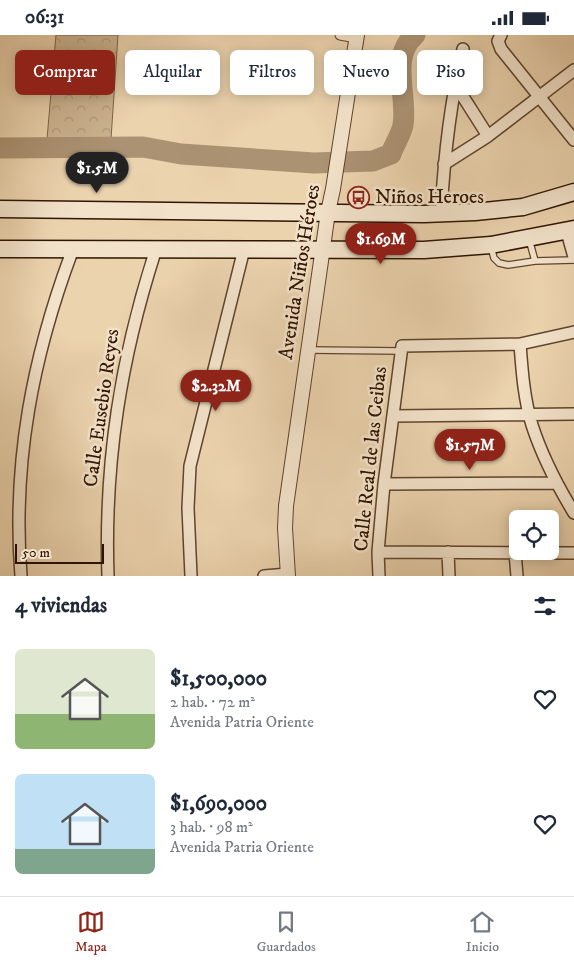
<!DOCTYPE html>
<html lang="es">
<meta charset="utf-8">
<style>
:root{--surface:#fff;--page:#f2f2f3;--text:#1f2937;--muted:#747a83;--line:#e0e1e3;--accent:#8f2418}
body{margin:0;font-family:"IM FELL DW Pica",serif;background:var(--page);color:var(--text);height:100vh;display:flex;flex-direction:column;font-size:19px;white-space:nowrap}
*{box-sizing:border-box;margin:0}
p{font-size:16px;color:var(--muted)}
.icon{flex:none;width:28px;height:28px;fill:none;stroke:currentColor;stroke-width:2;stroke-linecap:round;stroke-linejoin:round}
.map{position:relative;height:541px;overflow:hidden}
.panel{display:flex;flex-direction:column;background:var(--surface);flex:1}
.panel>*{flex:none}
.top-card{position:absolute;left:15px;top:15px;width:545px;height:45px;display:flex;gap:10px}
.fabs{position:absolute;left:509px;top:475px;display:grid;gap:10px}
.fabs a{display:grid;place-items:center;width:50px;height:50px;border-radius:8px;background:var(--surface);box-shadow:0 2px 12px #0003;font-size:25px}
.scale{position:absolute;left:15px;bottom:12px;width:89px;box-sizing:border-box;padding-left:5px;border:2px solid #301400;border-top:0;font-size:14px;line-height:18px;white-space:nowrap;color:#301400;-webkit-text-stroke:4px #f2e2ca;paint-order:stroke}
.price{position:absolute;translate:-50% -42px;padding:0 11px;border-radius:18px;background:var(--accent);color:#fff;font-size:16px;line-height:32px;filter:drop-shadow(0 1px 2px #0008)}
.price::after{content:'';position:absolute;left:50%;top:30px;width:15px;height:11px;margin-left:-8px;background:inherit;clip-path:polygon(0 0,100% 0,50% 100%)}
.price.active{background:#222;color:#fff}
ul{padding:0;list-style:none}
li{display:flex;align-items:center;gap:15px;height:125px;padding:0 15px}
li span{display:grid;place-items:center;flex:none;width:140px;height:100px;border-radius:8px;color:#555}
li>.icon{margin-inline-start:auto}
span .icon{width:60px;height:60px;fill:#fffc;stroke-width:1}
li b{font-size:21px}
h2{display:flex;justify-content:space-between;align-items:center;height:60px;padding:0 15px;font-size:21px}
.tag{padding:0 18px;border-radius:8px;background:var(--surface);box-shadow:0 2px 12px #0003;font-size:18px;line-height:45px}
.tag.active{background:var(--accent);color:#fff}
.status{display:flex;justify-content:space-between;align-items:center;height:35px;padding:0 25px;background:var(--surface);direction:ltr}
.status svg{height:14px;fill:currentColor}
.tabs{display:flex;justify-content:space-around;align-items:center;height:70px;border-top:1px solid var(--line);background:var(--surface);font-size:14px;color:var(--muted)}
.tabs a{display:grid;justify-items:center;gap:2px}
.tabs .active{color:var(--accent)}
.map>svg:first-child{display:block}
.park{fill:url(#park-crowns);stroke:#7e6448}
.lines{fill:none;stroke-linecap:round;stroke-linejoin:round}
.river{stroke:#ab9273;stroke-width:21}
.service-casing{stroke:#5f442c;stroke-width:8}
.pedestrian-casing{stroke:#5f442c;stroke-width:11}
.minor-casing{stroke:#5f442c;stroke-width:14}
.tertiary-casing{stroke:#5f442c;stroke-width:16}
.secondary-casing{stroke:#301400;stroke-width:19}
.service{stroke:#f2e2ca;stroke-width:5.5}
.pedestrian{stroke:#f2e2ca;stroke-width:9}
.minor{stroke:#f2e2ca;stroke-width:11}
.tertiary{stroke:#f2e2ca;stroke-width:14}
.secondary{stroke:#f2e2ca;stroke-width:16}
.labels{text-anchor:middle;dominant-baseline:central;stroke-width:5;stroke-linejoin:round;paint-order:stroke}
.poi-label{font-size:20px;fill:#301400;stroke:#f2e2ca;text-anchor:start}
.street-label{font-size:20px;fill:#301400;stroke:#f2e2ca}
</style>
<div class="status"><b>06:31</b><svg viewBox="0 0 49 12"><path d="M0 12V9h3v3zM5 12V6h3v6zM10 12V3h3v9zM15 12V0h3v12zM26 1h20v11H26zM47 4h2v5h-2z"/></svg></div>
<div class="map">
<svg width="574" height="541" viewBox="0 0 574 541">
<defs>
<pattern id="park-crowns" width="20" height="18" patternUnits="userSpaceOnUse" patternTransform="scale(1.25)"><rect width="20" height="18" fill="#cbb390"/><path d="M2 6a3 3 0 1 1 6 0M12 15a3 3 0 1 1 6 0" fill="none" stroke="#af997a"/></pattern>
</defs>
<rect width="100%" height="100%" fill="#ebd3ae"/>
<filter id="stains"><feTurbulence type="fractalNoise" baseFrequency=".004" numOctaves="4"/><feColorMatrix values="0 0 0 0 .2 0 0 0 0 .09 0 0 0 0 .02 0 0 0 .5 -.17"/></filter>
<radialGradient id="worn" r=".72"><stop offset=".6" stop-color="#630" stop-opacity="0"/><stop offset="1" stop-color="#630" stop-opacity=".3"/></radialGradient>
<path class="park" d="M56,0H118L111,104H47Z"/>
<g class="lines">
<path class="river" d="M0,113L143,112L181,119L314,128L373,126L391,119C394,110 401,100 403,90C408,62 389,21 415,0"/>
<defs>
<path id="service" d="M529,204L535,226
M491,212L494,223L499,228L508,230L535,226L574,225
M309,315L401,316"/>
<path id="pedestrian" d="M340,0L357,3"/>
<path id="minor" d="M501,0L498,6L501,14L574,105
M455,49L488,101
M444,129L488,101L574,35
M441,178C444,123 450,68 463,14
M567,197L574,222
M520,309C522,336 524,364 532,390C542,421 557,450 574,478
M393,381L574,379
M384,449L557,448
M378,517L574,518
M448,517L449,541
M515,517L517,541
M21,541C12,427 33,320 73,214
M108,541C104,427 121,322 156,214
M191,541L188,473L190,431L244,214
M264,541L288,539
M379,541L378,517L384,449L402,311L520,309L574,297"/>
<path id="tertiary" d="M288,541L285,493L286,471L328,177L333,154L357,0"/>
<path id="secondary" d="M0,174L424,179L475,177L523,172L574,157
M0,214L424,215L491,210L574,194"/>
</defs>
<use href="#service" class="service-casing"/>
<use href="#pedestrian" class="pedestrian-casing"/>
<use href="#minor" class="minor-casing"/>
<use href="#tertiary" class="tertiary-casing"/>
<use href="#secondary" class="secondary-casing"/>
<use href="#service" class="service"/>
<use href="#pedestrian" class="pedestrian"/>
<use href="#minor" class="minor"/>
<use href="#tertiary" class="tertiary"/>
<use href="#secondary" class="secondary"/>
</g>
<defs>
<symbol id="bus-ring" viewBox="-11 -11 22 22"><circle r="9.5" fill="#f2e2ca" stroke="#8f2418" stroke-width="1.5"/><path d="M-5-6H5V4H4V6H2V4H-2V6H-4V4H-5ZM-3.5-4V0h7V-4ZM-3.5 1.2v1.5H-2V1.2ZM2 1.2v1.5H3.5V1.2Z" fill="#8f2418"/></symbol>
</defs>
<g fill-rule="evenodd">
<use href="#bus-ring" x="346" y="150" width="25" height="25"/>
</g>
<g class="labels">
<g class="poi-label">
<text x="375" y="162">Niños Heroes</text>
</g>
<g class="street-label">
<text transform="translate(300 237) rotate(-81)">Avenida Niños Héroes</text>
<text transform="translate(102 373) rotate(-82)">Calle Eusebio Reyes</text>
<text transform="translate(371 424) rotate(-84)">Calle Real de las Ceibas</text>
</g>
</g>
<rect width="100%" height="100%" filter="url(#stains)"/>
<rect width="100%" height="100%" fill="url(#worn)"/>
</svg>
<div class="fabs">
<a><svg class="icon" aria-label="locate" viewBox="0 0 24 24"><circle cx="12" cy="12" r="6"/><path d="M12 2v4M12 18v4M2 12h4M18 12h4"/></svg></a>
</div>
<div class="scale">50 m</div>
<b class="price active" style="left:97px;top:159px">$1.5M</b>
<b class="price" style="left:381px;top:230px">$1.69M</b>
<b class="price" style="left:216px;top:377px">$2.32M</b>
<b class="price" style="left:470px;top:436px">$1.57M</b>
<div class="top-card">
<a class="tag active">Comprar</a>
<a class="tag">Alquilar</a>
<a class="tag">Filtros</a>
<a class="tag">Nuevo</a>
<a class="tag">Piso</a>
</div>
</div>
<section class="panel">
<h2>4 viviendas<svg class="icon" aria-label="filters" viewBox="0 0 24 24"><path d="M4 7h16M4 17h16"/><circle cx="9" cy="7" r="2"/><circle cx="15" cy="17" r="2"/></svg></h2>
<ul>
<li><span style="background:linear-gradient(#dfe7d0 65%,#8fb573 0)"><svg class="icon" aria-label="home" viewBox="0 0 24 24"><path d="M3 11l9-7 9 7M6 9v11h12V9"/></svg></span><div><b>$1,500,000</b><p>2 hab. · 72 m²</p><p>Avenida Patria Oriente</p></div><svg class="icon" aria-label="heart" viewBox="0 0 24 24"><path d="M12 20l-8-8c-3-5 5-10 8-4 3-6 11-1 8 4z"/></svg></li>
<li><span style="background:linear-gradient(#bfe0f5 75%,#7fa58c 0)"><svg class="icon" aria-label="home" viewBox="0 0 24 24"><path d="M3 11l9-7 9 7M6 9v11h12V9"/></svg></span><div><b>$1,690,000</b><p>3 hab. · 98 m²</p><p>Avenida Patria Oriente</p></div><svg class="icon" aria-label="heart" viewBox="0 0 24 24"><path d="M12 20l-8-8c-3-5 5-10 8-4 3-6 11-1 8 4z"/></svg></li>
</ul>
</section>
<nav class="tabs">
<a class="active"><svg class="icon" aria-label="map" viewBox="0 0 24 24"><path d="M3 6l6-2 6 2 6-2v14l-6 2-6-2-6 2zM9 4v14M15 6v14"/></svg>Mapa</a>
<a><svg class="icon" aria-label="saved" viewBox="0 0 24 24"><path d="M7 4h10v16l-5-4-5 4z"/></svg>Guardados</a>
<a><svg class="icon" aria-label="home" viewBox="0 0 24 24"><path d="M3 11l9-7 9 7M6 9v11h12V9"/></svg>Inicio</a>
</nav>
